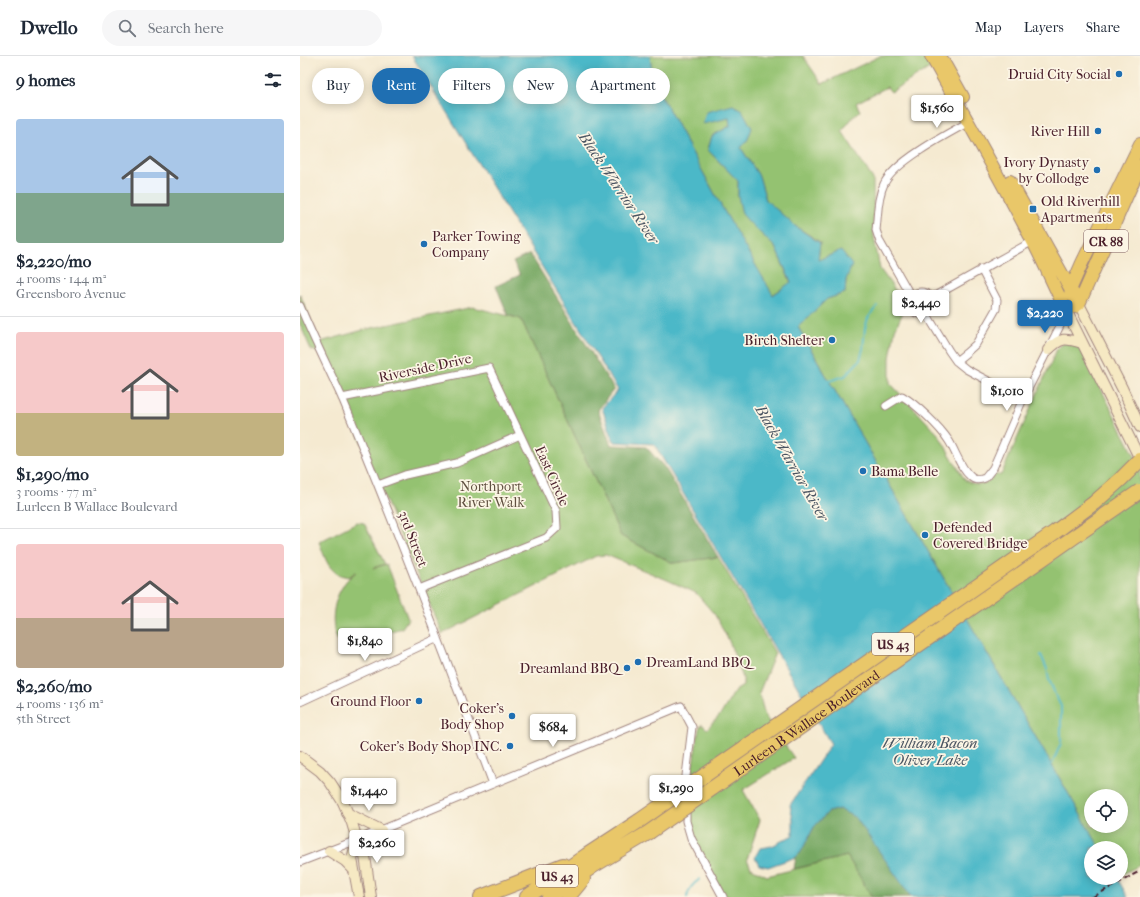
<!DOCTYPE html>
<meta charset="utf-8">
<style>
:root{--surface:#fff;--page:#f6f6f7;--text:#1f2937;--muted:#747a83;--line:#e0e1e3;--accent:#1f6fb2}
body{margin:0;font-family:"IM FELL French Canon",serif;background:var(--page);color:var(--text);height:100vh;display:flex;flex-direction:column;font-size:15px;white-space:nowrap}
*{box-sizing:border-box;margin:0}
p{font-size:13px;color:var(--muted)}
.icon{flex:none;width:22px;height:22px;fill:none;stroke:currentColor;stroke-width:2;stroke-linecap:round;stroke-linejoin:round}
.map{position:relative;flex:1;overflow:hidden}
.sheet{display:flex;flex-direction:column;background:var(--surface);width:300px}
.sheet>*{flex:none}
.top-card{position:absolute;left:12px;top:12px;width:380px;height:36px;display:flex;gap:8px}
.buttons{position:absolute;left:784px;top:733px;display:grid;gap:8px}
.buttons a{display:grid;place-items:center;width:44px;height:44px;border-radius:50%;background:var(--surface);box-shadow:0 2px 10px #0003;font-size:20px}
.price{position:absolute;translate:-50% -34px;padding:0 9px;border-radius:4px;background:#fff;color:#222;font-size:13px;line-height:26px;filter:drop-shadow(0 1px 2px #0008)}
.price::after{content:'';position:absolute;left:50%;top:24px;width:12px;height:9px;margin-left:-6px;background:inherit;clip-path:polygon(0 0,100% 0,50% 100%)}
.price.on{background:var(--accent);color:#fff}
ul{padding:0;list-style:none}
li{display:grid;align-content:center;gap:8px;height:212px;padding:0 16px}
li+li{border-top:1px solid var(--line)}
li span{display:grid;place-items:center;height:124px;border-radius:4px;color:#555}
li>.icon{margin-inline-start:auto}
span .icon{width:72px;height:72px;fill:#fffc;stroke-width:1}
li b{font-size:17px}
h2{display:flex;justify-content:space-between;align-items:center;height:48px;padding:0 16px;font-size:17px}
.tag{padding:0 14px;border-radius:18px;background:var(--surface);box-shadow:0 2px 10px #0003;font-size:14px;line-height:36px}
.tag.on{background:var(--accent);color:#fff}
header{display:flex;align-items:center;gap:24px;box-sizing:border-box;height:56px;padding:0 20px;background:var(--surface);border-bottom:1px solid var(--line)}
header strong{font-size:19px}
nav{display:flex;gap:22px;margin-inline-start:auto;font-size:14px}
.search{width:280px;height:36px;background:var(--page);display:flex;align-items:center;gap:10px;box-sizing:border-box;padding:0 14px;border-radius:22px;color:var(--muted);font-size:15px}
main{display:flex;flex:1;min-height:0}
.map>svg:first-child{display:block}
.green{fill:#94c271;stroke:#6f704e;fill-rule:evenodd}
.forest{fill:#77a863;stroke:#606447}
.water{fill:#4cb8c8;stroke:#4b6c7a}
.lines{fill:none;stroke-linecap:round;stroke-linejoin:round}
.stream{stroke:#4cb8c8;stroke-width:2}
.street-casing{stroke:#a0847e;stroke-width:9}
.secondary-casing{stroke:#a0847e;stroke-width:12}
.primary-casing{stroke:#a0847e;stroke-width:14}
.highway-casing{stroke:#a0847e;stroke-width:16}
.street{stroke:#fff;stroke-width:7}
.secondary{stroke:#f6e9c3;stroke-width:10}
.primary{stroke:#e9c769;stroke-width:12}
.highway{stroke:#e9c769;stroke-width:14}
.rail{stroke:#4a1f2b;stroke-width:2;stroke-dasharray:6 3;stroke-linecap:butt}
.highway-bridge-casing{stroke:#a0847e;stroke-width:16;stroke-linecap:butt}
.highway-bridge{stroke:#e9c769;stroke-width:14}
.poi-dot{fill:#1f6fb2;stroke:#fcf5e5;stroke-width:1.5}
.labels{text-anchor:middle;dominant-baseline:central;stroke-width:3.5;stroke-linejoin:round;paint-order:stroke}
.shield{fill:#fcf5e5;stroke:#7f5f63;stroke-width:1}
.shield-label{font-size:13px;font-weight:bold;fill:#4a1f2b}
.poi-label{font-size:14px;fill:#4a1f2b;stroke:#fcf5e5;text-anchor:end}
.street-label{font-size:14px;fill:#4a1f2b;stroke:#fcf5e5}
.park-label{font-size:14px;fill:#605040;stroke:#fcf5e5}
.water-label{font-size:15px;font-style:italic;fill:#4b5562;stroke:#fcf5e5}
</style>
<header>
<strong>Dwello</strong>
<div class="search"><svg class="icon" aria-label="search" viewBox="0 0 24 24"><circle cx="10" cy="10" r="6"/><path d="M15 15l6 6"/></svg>Search here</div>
<nav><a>Map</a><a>Layers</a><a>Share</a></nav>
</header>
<main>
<section class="sheet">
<h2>9 homes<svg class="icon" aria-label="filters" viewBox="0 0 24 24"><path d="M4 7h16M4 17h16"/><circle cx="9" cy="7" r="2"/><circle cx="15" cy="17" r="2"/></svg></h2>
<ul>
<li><span style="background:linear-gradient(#a9c7e8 60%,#7fa58c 0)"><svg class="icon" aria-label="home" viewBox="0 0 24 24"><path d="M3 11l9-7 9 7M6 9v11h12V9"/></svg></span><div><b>$2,220/mo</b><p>4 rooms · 144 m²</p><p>Greensboro Avenue</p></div></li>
<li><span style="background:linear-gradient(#f6c9c9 65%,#c2b280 0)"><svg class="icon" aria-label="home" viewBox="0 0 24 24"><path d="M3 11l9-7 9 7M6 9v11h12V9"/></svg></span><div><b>$1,290/mo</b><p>3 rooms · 77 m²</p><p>Lurleen B Wallace Boulevard</p></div></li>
<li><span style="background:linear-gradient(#f6c9c9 60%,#b9a48a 0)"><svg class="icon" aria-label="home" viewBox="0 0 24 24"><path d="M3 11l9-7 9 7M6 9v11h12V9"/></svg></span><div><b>$2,260/mo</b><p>4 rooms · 136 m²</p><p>5th Street</p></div></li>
</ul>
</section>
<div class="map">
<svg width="840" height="841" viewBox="0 0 840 841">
<rect width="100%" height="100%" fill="#fcf5e5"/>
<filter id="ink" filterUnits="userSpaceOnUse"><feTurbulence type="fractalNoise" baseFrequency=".025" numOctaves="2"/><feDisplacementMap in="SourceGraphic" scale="8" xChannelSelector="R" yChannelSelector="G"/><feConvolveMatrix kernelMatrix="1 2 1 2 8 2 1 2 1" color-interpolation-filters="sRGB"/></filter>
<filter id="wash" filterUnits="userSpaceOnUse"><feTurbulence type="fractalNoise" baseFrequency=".012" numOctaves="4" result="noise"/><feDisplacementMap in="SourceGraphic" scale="16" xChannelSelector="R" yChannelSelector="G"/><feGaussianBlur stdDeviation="0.9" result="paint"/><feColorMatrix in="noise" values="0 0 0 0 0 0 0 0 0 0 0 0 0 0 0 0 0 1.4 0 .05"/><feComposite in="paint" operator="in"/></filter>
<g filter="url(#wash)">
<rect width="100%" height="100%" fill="#f5ead1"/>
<path class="green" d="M350,0H503L522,28L580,0H634L638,7L591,36L587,31L556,47L560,55L554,60L542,75L573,123L574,181L580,213L598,238L603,256L595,274L590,302V327L638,378L665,424C679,431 686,429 696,418L701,419L757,293L759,290L766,286L780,291L840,410V809L821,819V792H800L498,271L527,243L545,237L546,224L541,195L518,204L520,186L495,170L466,144L459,120L441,92L448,83L429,61L430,70L412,80L408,94L438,125V140L450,167L475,191L491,227L472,239L423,153L358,34L352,16ZM791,740H821V770H791Z
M0,238L20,286L67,273L173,251L221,263L321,480L373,507L418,501L475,597L459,637L465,660L494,702L443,734L460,764L447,803L451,812L467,820L547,800L572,841H425L395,785L390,766L391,720L399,673L401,669H403L407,673L421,658L435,635L443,630V622L429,585L415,559L396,537L365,523L306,499L296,500L142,578L24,297L11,294L0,268Z
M57,466L64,467L85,508L73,512L87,508L108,563L102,572L41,590C29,573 32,546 43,530C46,524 51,520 56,516L54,517L49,521C44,520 37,519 34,515C26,509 23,495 19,486Z"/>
<path class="forest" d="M230,198L314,333L298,354L311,389L346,391L365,412L418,501L373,507L321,480L221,263L208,259L196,230L220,219L213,206Z
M539,753L556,761L611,841H572L547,800L494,813L496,801L501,796L514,771L528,756Z"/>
<path class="water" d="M112,0H350L352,16L358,34L423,153L473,239L491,226L475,191L450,167L442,158L438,140V125L408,94L412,80L430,70L429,62L403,68L406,56L433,49L442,54L452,72L448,83L441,92L459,120L466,144L495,170L520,187L518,204L541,195L552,209L546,224L545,237L527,243L498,271L800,792H791V822H817L828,841H611L556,762L539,753L528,756L514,771L501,796L496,801L468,811L459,809L455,801L460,792L472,790L493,779V764L490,749L531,688L354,388L314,386L302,352L318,334Z"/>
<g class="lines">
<path class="stream" d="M529,325L545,320L560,304L563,293L565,272L568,262L577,250
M741,599L747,613L749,624L753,633L756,641L761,649V687L752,708
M387,841C389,832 393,828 400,823"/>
</g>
</g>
<g filter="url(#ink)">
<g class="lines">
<defs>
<path id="street" d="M610 247a11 11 0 1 1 22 0a11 11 0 1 1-22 0Z
M612,242L580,186L576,174C578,159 577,142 584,128C594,106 647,78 669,66
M631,242L733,185
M0,250C13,282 29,313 43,344C96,471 145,599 193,728
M626,257L649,295L656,305L666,313L677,319L723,343
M656,305L666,297L676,288L696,253L697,244L681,213
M42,342L189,312L256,455L257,472L246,482L119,533
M586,350L602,340C616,348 640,371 649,385C656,396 660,412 671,421C675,425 680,424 685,422L693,412L723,343L767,256
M78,429L105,419L157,407L220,379
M0,646L138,582
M0,806L57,784L381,650L392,671L386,720V765L391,782L423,841"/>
<path id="secondary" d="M779,248L822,332L840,371
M767,256L840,403
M748,294C761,281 765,282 782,287
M0,700L20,715L30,726L43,746L52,767L57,784L65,800L71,841
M47,757L81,774
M57,784L52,803L59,841
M29,795L45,805L54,814"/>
<path id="primary" d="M631,0C665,60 699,120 731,182C744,206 754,231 767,256
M640,0L663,41
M710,125L779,248
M770,239L771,232L782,207L840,88
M774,251L779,248L840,110"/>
<path id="highway" d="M181,841L263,809
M227,841L287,799L339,765
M249,841L293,810L348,777
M268,841L283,823"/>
</defs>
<use href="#street" class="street-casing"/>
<use href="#secondary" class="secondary-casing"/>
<use href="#primary" class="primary-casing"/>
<use href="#highway" class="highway-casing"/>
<use href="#street" class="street"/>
<use href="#secondary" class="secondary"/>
<use href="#primary" class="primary"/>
<use href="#highway" class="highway"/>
<path class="rail" d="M793,841L840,815"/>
<defs>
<g id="highway-bridge">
<path d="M339,765L755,476L794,447L821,423L840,404"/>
<path id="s1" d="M348,777L840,435"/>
</g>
</defs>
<use href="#highway-bridge" class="highway-bridge-casing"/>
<use href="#highway-bridge" class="highway-bridge"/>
</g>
</g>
<g class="poi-dot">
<circle cx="819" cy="18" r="4"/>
<circle cx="798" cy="75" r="4"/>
<circle cx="797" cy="114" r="4"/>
<rect x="729" y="149" width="8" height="8" rx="2"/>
<circle cx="124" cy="188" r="4"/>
<circle cx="532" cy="284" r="4"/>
<circle cx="563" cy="415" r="4"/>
<circle cx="625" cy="479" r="4"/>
<circle cx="338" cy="606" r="4"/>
<circle cx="327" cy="612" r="4"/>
<circle cx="119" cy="645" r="4"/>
<circle cx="212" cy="660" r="4"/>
<circle cx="210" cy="690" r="4"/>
</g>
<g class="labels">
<g class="shield">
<rect x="784" y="174" width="44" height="22" rx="3"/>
<rect x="572" y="577" width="42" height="22" rx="3"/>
<rect x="236" y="809" width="42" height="22" rx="3"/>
</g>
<g class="shield-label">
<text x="806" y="185">CR 88</text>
<text x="593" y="588">US 43</text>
<text x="257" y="820">US 43</text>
</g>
<g class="poi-label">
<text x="811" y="18">Druid City Social</text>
<text x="790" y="75">River Hill</text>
<text x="789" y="106">Ivory Dynasty<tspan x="789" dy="16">by Collodge</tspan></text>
<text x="741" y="145" text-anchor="start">Old Riverhill<tspan x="741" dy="16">Apartments</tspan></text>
<text x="132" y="180" text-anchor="start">Parker Towing<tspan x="132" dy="16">Company</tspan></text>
<text x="524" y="284">Birch Shelter</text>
<text x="571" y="415" text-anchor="start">Bama Belle</text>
<text x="633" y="471" text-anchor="start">Defended<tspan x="633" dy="16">Covered Bridge</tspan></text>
<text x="346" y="606" text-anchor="start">DreamLand BBQ</text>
<text x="319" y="612">Dreamland BBQ</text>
<text x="111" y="645">Ground Floor</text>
<text x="204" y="652">Coker's<tspan x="204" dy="16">Body Shop</tspan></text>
<text x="202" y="690">Coker's Body Shop INC.</text>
</g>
<g class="street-label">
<text transform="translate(125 312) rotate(-12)">Riverside Drive</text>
<text transform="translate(252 420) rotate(66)">East Circle</text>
<text transform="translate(113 483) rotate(69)">3rd Street</text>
<text stroke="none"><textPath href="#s1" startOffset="193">Lurleen B Wallace Boulevard</textPath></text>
</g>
<g class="park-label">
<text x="191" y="430">Northport<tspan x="191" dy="16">River Walk</tspan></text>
</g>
<g class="water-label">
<text transform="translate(319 132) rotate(56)">Black Warrior River</text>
<text transform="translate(492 407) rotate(60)">Black Warrior River</text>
<text x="630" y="687">William Bacon<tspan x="630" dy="17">Oliver Lake</tspan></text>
</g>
</g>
</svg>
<div class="buttons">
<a><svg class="icon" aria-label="locate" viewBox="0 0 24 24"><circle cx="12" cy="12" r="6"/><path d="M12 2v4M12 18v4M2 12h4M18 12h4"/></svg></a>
<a><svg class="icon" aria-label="layers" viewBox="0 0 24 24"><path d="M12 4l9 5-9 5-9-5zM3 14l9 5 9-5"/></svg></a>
</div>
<b class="price" style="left:637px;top:73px">$1,560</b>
<b class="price" style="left:621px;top:268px">$2,440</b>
<b class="price on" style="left:745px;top:278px">$2,220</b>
<b class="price" style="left:707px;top:356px">$1,010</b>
<b class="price" style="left:65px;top:606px">$1,840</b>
<b class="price" style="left:253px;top:692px">$684</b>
<b class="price" style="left:376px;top:753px">$1,290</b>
<b class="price" style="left:69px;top:756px">$1,440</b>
<b class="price" style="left:77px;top:808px">$2,260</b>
<div class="top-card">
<a class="tag">Buy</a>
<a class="tag on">Rent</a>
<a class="tag">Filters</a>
<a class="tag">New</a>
<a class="tag">Apartment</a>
</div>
</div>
</main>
